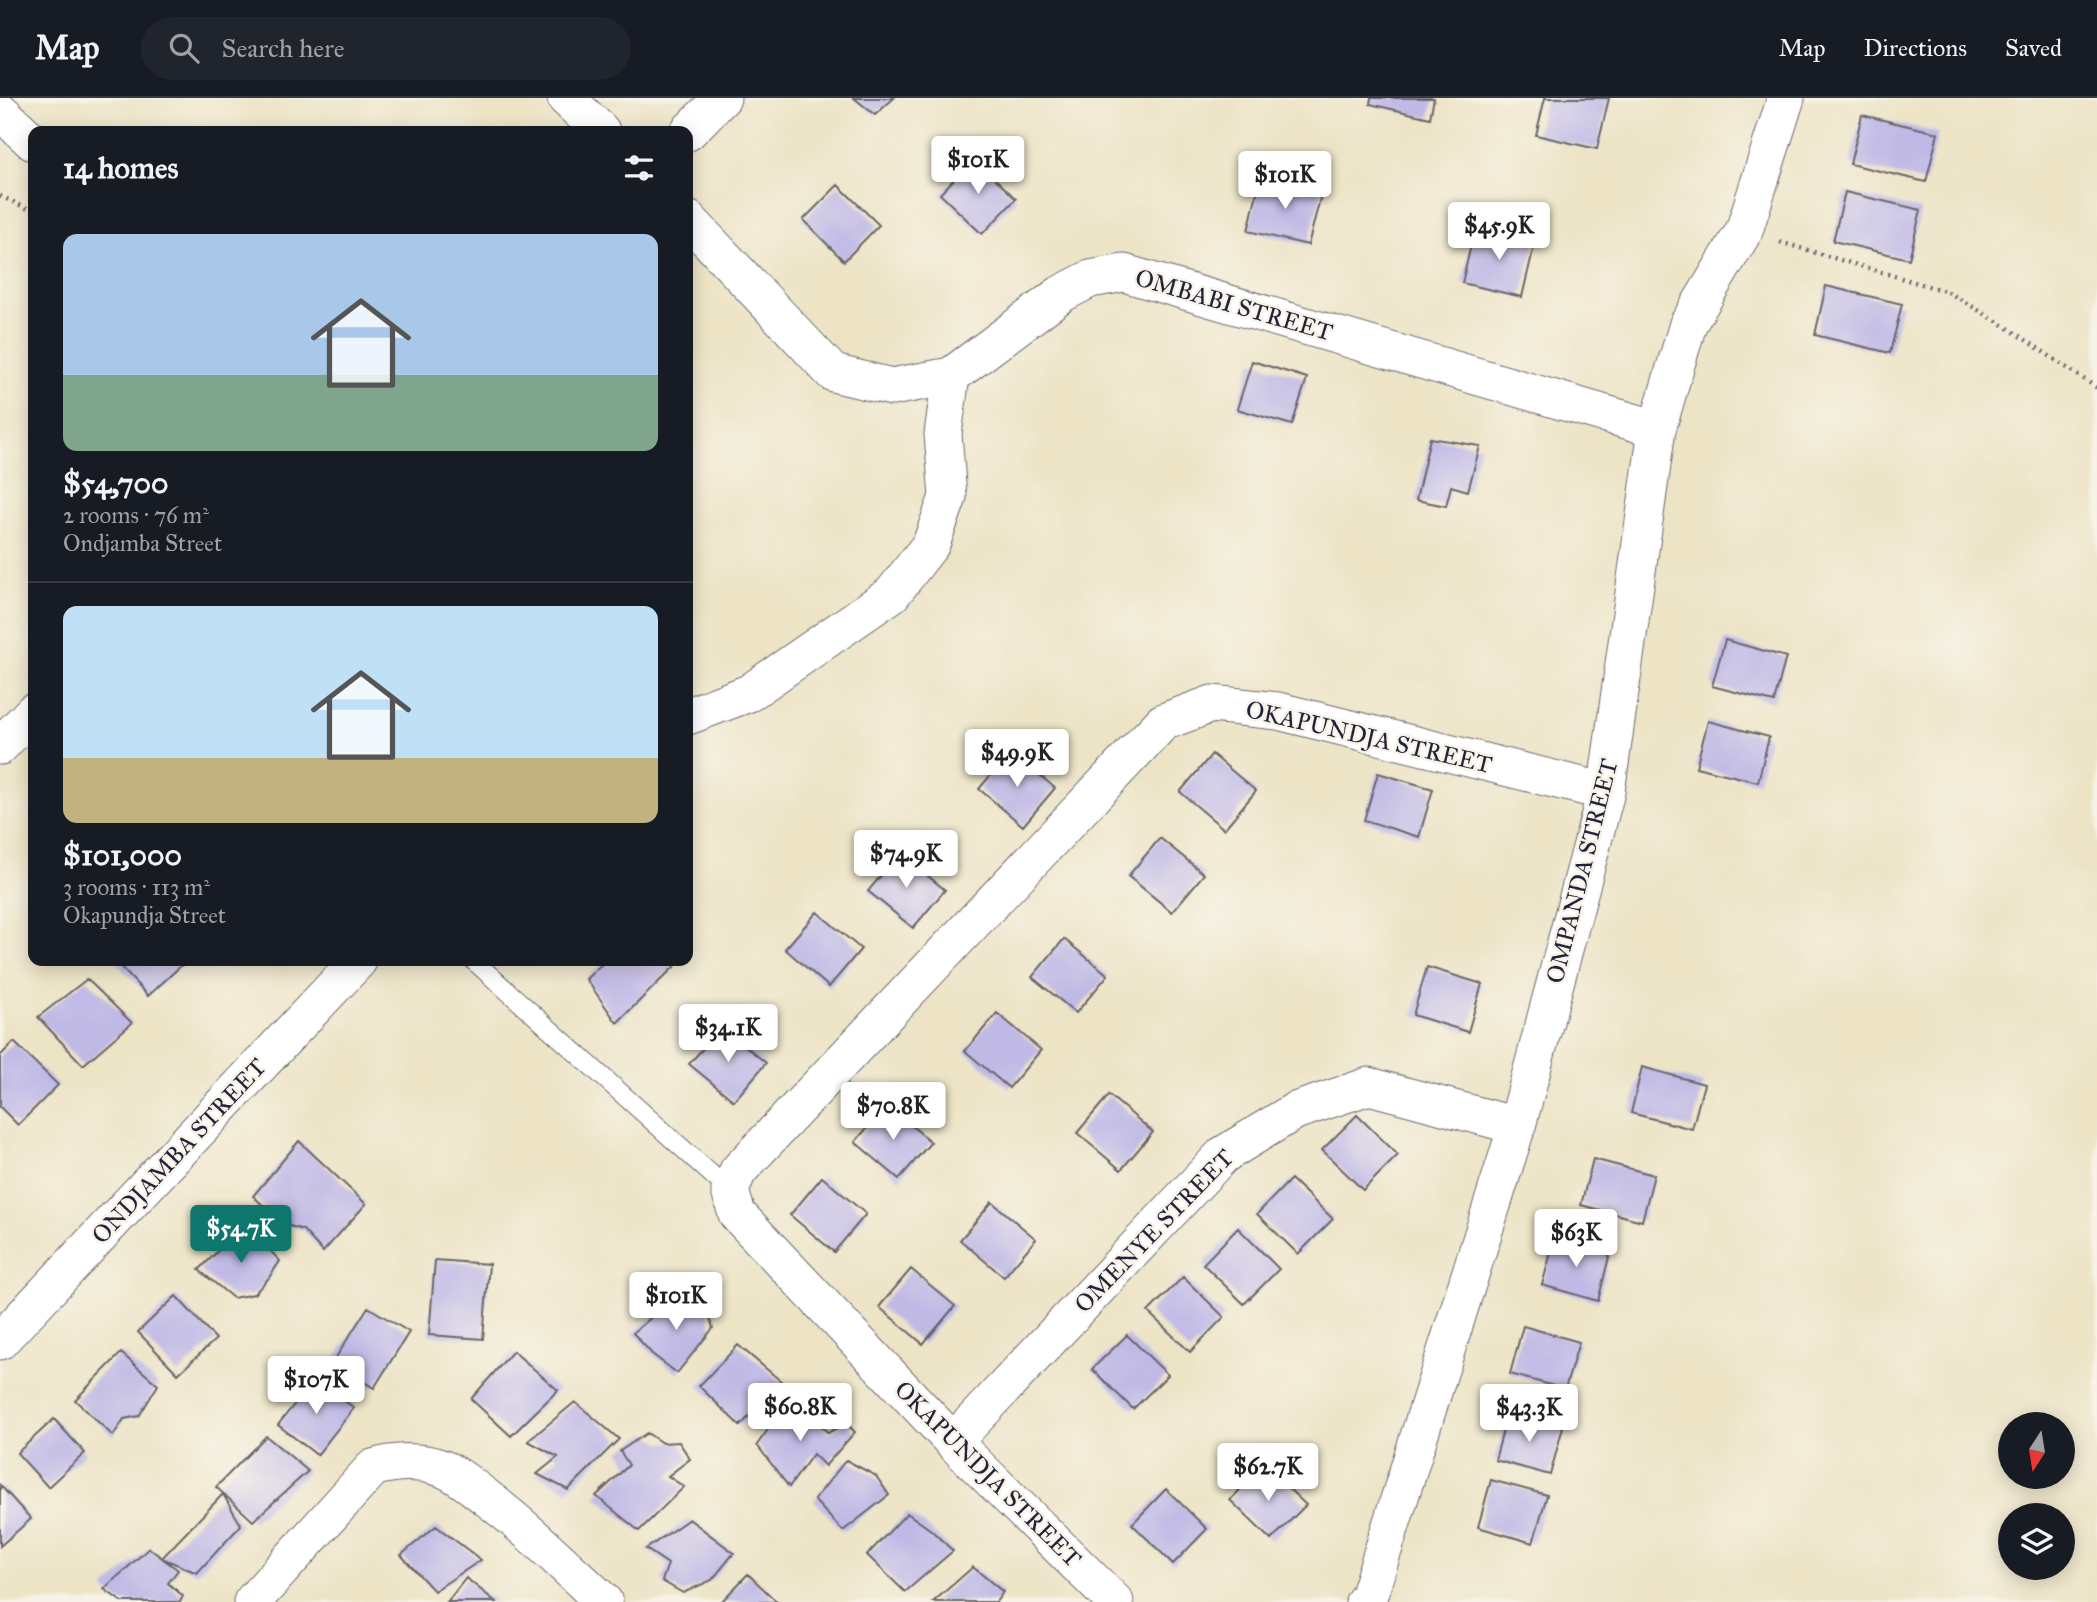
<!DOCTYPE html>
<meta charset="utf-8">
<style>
:root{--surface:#171b24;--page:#20242c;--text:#f1f3f6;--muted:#9ea1a6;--line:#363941;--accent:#0f766e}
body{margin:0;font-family:"IM FELL Great Primer",serif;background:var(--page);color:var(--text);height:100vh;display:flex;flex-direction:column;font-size:26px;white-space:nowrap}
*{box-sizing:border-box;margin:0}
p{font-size:23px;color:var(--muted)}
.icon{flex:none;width:38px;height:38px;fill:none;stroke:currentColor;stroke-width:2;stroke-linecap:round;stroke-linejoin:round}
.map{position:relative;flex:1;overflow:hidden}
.side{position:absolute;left:28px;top:28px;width:665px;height:840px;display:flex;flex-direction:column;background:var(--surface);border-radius:14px;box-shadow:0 4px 18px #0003}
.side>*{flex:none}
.needle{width:46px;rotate:192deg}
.controls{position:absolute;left:1998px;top:1314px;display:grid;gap:14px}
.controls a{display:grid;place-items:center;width:77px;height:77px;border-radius:50%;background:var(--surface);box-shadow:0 4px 18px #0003;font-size:35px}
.price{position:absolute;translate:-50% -60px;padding:0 16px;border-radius:7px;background:#fff;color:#222;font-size:23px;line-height:46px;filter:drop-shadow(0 2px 4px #0008)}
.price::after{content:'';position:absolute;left:50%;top:42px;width:21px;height:16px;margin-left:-10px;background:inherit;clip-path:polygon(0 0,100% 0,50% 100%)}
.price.active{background:var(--accent);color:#fff}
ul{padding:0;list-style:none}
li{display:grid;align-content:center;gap:14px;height:371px;padding:0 35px}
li+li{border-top:2px solid var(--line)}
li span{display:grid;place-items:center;height:217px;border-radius:14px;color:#555}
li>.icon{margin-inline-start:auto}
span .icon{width:126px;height:126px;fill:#fffc;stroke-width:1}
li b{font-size:30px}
h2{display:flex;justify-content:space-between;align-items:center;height:84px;padding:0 35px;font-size:30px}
header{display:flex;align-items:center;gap:42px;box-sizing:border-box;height:98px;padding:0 35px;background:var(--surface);border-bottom:2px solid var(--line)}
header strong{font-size:33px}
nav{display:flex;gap:38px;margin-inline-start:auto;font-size:24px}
.search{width:490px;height:63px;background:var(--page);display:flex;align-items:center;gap:18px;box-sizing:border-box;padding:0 24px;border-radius:38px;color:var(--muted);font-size:26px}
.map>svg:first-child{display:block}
.building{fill:#c0b9e6}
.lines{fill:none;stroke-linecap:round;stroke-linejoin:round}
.service-casing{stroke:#69666c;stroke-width:20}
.minor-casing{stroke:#69666c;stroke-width:39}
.path{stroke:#69666c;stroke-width:4.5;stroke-dasharray:2 5;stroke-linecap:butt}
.service{stroke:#fff;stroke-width:18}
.minor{stroke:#fff;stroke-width:37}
.labels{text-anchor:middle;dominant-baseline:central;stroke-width:5;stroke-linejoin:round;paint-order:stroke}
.street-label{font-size:24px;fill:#22223b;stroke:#f7f3e8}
</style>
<header>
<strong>Map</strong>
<div class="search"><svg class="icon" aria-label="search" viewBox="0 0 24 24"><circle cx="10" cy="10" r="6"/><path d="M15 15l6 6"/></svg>Search here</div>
<nav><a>Map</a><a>Directions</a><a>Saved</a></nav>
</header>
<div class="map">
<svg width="2097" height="1504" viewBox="0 0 2097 1504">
<rect width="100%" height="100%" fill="#f7f3e8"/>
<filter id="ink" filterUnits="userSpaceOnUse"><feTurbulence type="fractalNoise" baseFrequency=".0143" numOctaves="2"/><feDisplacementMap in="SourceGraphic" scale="14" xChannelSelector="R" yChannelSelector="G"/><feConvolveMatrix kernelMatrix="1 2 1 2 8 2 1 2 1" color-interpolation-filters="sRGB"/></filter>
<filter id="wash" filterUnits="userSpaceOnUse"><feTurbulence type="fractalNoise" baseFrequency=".00686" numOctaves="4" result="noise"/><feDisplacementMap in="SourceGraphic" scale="28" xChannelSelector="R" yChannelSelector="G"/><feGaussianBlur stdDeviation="1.57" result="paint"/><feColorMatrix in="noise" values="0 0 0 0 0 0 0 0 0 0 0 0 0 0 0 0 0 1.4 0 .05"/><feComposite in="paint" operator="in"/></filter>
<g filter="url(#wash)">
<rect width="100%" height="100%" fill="#ede4c6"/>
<g id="blocks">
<path class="building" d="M854,0H894L875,17Z
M1371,0H1434L1430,20L1370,6Z
M1545,0H1609L1597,51L1536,37Z
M1862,17L1938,35L1926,84L1850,66Z
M974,60L1016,101L982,136L940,96Z
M1261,78L1322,93L1308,147L1248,133Z
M838,87L879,127L844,163L803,122Z
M1845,94L1921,112L1909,161L1833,143Z
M1475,130L1535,144L1522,199L1462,185Z
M1826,188L1902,206L1890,255L1815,237Z
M1252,263L1307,280L1292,327L1237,311Z
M1430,340L1480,348L1468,393L1451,388L1446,408L1416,402Z
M1725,542L1786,559L1774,604L1712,588Z
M1708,623L1769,639L1758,684L1696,669Z
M1011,653L1055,690L1023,728L979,691Z
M1212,656L1256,693L1224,731L1180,694Z
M1378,675L1433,691L1419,739L1364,722Z
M1160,740L1204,776L1172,814L1128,778Z
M900,755L945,792L913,830L868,793Z
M817,814L861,851L829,889L785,851Z
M1064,841L1108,877L1076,915L1032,879Z
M118,863H186L148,898L116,864Z
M605,863H680L617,925L586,881Z
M1427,869L1482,886L1468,934L1413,917Z
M87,881L132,925L83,967L38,919Z
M997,915L1041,952L1009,990L965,953Z
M722,929L766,965L734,1003L689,966Z
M14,944L58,987L18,1027L0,1009V958Z
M1642,969L1704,986L1692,1031L1631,1015Z
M1109,997L1153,1034L1121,1072L1077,1035Z
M887,1007L931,1044L899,1081L855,1044Z
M1357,1017L1398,1057L1363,1092L1322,1052Z
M299,1043L366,1106L323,1154L303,1132L283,1126L253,1098Z
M1593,1061L1654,1077L1642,1123L1581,1107Z
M822,1079L866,1116L834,1154L790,1117Z
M1291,1081L1333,1121L1298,1156L1257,1116Z
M992,1104L1036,1141L1004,1179L960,1142Z
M245,1126L280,1163L268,1181L254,1196L233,1200L199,1172Z
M1238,1130L1279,1171L1244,1206L1203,1166Z
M1555,1140L1610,1155L1598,1203L1542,1187Z
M435,1162L489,1166L483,1241L429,1237Z
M911,1171L955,1208L923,1246L879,1209Z
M1183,1179L1224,1219L1190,1254L1148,1214Z
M677,1197L707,1211L713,1230L677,1275L652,1256L633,1235Z
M176,1198L216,1241L178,1276L138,1234Z
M368,1209L409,1234L374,1290L333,1264Z
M1523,1228L1579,1244L1565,1291L1510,1276Z
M1127,1237L1168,1277L1133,1311L1092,1271Z
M738,1247L782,1284L740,1328L699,1288Z
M513,1253L558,1292L511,1338L471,1301Z
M121,1255L158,1287L139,1318L124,1321L113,1338L75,1302Z
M315,1280L354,1310L317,1357L278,1327Z
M575,1304L619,1341L568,1392L537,1376L558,1359L528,1343Z
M786,1306L818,1324L828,1335L846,1325L855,1334L825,1368L813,1356L789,1389L757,1347Z
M1508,1314L1563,1329L1550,1377L1495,1362Z
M54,1321L85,1355L48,1389L17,1355Z
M647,1335L662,1345L679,1344L690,1361L668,1378L684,1389L639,1433L596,1398L629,1367L620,1353Z
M266,1338L308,1373L253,1423L216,1389Z
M846,1362L876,1378L889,1397L843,1433L814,1402Z
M1264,1367L1306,1407L1271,1442L1230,1402Z
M1491,1382L1547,1397L1533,1445L1478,1429Z
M0,1387L31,1421L0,1448Z
M1166,1391L1207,1431L1173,1466L1132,1426Z
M223,1396L241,1427L197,1475L162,1460L178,1472L168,1485L183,1498L180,1504H122L104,1491L149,1450L162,1460Z
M907,1415L931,1432L953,1453L905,1494L867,1457Z
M689,1421L734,1455L712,1482L683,1495L662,1483L668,1466L646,1451Z
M436,1428L481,1462L434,1493L401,1457Z
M973,1469L1003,1494L996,1504H933Z
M748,1476L777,1504H721Z
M466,1480L496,1504H447Z"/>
</g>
</g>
<g filter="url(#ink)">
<use href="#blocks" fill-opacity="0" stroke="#69666c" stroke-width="2"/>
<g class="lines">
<defs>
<path id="service" d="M474,863L730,1093"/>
<path id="minor" d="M566,0L601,33
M0,13L33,44
M688,34L722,0
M688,121L833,275L892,289L951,278L1061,196L1090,181L1124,175L1657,331
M688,618L749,595L892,496L931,446L948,399L943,336L951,278
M0,648L33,614
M0,1243L358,863
M953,1344L1223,1057L1295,1013L1369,988L1517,1028
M252,1504L373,1370C396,1363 417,1362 441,1370C458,1376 472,1389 487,1400C528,1431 565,1468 604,1504
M1115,1504L953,1344L737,1116L730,1093L738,1073L1163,624L1212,606L1278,613L1606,694
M1364,1504L1368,1500L1517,1028L1606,694L1657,331L1688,226L1744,133L1786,0"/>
</defs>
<use href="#service" class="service-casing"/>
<use href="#minor" class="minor-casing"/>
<path class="path" d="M0,98L33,113
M1780,144L1948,194L2005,228L2097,290"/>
<use href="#service" class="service"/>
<use href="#minor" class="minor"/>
</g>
</g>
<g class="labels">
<g class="street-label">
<text transform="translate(1234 207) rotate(16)">OMBABI STREET</text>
<text transform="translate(1369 639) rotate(13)">OKAPUNDJA STREET</text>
<text transform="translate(1582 773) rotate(-76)">OMPANDA STREET</text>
<text transform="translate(179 1053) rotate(-47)">ONDJAMBA STREET</text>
<text transform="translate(1154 1133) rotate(-46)">OMENYE STREET</text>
<text transform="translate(988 1376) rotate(45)">OKAPUNDJA STREET</text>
</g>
</g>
</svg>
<div class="controls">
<a><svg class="needle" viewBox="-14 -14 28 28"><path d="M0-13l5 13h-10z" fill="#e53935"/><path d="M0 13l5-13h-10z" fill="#9ea1a6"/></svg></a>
<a><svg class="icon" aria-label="layers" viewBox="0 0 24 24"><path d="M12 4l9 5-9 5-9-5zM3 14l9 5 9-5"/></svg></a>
</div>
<b class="price" style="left:978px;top:98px">$101K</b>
<b class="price" style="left:1285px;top:113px">$101K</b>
<b class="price" style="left:1499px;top:164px">$45.9K</b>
<b class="price" style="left:1017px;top:691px">$49.9K</b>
<b class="price" style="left:906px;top:792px">$74.9K</b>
<b class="price" style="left:728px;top:966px">$34.1K</b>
<b class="price" style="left:893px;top:1044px">$70.8K</b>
<b class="price active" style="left:241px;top:1167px">$54.7K</b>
<b class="price" style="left:1576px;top:1171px">$63K</b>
<b class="price" style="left:676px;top:1234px">$101K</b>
<b class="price" style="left:316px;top:1318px">$107K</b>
<b class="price" style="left:800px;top:1345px">$60.8K</b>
<b class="price" style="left:1529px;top:1346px">$43.3K</b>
<b class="price" style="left:1268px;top:1405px">$62.7K</b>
<section class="side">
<h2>14 homes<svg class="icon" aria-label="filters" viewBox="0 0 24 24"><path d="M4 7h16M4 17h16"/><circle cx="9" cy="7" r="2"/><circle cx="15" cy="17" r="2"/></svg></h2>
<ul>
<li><span style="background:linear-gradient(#a9c7e8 65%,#7fa58c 0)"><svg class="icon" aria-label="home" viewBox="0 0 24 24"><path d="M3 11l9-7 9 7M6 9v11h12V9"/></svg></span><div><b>$54,700</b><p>2 rooms · 76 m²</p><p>Ondjamba Street</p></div></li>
<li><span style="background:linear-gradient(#bfe0f5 70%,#c2b280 0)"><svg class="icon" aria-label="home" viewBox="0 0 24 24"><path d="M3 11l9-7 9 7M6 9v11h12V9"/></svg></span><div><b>$101,000</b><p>3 rooms · 113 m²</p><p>Okapundja Street</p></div></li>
</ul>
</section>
</div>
